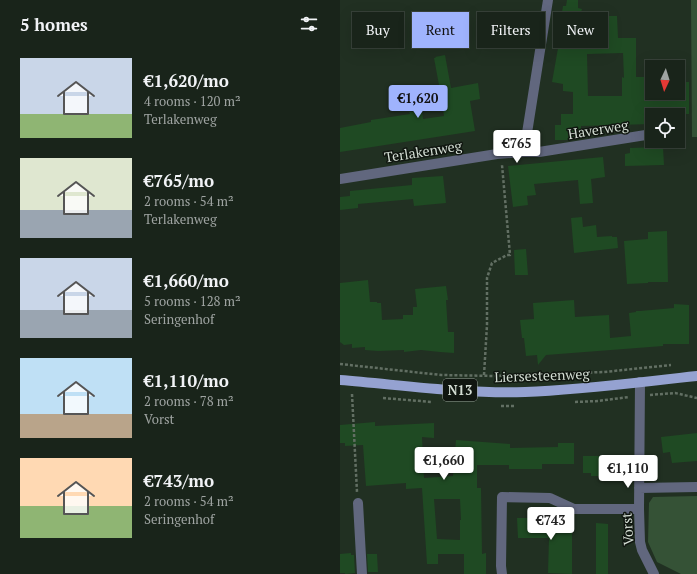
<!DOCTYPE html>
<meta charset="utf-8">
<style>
:root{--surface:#19241a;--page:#222c23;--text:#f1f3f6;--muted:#9fa4a2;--line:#374139;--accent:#9fb3fd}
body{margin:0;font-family:"PT Serif",serif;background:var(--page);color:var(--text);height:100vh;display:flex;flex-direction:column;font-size:15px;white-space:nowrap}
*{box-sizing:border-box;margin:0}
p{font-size:13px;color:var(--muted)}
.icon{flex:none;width:22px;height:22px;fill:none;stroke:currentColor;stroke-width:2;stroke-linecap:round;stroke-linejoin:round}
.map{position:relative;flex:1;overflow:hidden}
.side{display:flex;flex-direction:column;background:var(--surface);width:340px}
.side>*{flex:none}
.top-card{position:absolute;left:12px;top:12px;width:285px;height:36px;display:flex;gap:8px}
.needle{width:26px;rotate:184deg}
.tools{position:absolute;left:305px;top:60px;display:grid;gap:8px}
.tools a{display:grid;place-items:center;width:40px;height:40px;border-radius:0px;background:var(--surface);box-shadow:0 4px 16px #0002,0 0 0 1px var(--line);font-size:20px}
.price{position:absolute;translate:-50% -34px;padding:0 9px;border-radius:4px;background:#fff;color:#222;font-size:13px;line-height:26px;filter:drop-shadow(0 1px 2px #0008)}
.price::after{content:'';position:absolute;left:50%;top:24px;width:12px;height:9px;margin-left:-6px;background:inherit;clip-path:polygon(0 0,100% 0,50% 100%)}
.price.selected{background:var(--accent);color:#111}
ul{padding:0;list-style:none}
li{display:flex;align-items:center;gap:12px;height:100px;padding:0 20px}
li span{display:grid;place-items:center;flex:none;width:112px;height:80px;border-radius:0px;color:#555}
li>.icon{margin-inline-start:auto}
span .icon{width:48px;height:48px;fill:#fffc;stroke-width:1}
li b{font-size:17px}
h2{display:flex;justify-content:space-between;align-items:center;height:48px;padding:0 20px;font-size:17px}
.pill{padding:0 14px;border-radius:0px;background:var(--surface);box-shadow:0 4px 16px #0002,0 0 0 1px var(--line);font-size:14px;line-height:36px}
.pill.selected{background:var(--accent);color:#111}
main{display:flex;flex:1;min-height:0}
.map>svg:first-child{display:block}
.green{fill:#355236}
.building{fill:#1f4a23;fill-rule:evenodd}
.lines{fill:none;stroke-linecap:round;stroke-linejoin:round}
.path{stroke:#626f63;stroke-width:2.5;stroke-dasharray:3 2;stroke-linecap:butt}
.street{stroke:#61677e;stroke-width:10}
.primary{stroke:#95a2d1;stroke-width:10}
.labels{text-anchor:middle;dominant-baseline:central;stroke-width:3;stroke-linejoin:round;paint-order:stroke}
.shield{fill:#101610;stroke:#98a198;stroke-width:1}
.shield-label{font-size:13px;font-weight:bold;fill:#d3ddd3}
.street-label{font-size:14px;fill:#d3ddd3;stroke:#101610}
</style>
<main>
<section class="side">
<h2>5 homes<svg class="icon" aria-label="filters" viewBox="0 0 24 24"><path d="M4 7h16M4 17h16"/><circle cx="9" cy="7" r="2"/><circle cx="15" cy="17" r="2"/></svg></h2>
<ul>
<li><span style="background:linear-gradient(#c9d6e8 70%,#8fb573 0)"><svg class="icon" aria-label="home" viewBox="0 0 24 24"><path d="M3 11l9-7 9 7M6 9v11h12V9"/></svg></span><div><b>€1,620/mo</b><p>4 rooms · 120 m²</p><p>Terlakenweg</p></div></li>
<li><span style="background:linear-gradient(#dfe7d0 65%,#9aa5b1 0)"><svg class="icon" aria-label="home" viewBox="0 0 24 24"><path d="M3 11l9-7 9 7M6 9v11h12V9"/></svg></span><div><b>€765/mo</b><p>2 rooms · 54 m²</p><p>Terlakenweg</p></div></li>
<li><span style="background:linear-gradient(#c9d6e8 65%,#9aa5b1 0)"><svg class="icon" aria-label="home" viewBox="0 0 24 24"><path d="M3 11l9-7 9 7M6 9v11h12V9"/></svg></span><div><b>€1,660/mo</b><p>5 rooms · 128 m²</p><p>Seringenhof</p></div></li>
<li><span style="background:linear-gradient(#bfe0f5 70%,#b9a48a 0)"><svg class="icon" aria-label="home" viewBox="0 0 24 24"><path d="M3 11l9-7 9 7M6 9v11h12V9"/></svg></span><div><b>€1,110/mo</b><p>2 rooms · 78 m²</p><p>Vorst</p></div></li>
<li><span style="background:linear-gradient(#ffd9b3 60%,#8fb573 0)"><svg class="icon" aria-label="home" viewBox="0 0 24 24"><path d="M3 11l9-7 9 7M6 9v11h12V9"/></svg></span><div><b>€743/mo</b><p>2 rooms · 54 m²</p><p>Seringenhof</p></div></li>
</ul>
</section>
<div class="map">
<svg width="357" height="574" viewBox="0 0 357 574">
<rect width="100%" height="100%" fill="#213022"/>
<path class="green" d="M351,0H357V137H352Z
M357,496V574H341L317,562L308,542L309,503L313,497Z"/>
<path class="building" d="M227,0H238V8L242,9L241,12L246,13V16H277L278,38H296V77H312V93H338V82H349V114H340V115H312V124L241,126V139L232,140H215V125H221V114H233V92L223,91V84L212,82L222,26L220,25L223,6H226ZM283,53L284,78L282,77V96H248L247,54Z
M105,55L111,88L138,83L140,99L130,101L135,131L0,152V128L31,122V120L70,114L69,112L82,110L83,119L104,116L100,85H99L94,58H96L95,57Z
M323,147L324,165L285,166V154L290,153V148Z
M263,157L265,177L251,179L253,203L240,204L238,180L194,184L196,195L187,196L188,205L173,207L168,166Z
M103,176L106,203L74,206L73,199L18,204V208L0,210V197L10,196V191L72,185V178Z
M242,217L243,227L256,225L257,237L272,236V237H277L278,248L234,253L231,218Z
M327,231L328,282H308V283L287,284L284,241L308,239V232Z
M186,249L188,275H175L174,250Z
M28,280L30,302H37V303H41L42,320L63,319V315H73V307H77L75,289L106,286L108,300H106L108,332H114V353L100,352L81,350L64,352V350L38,351L25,350V347L12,348V344L4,345L0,342V283Z
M234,300L235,317L269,315L270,338L291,336L289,313L296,312V311H300L334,308V304L349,305V344H323V346L206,355L198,365L197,355L186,356L184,338H182L180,320L194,319L193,303Z
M35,422V426L94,423V438L82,437L84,478L113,476L116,440L170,444V448L218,447V443H234V464H202V469H169V465H137V488H141L142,554L146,553V574H124V554H98V564H87L82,488L66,489V483L26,486L23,445L5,446V443H0V425ZM94,499H120L121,520H120V540L97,539Z
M357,433V461L332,463L330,452L323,453L321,437Z
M243,456H276V473L267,472V476H251V473H243Z
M177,518H213V524H232V574L208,573L209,538H178Z
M256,523L268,524V574H256Z
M11,553V555H14L15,573L5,574V573H0V554Z
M27,554H37L38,572H28Z"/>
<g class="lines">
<path class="path" d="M0,364L101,375L155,376L264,372L331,365
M144,375L147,325V278L152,263L167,255H170L162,165
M12,394L17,492
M310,395L335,393L357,398
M43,398L92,402
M235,402L258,401L289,397
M161,406H176"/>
<path class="street" d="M184,152H199L312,134
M0,179L157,154L184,152L208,0
M300,382L299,509L300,542L302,550L314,574
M299,488L357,487
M18,503L22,574
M162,574L161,566L162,497L210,498L234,509H299"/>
<path class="primary" d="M0,380C62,385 123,394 185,392C242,390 300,382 357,376"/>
</g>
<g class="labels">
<rect class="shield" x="103" y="379" width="34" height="22" rx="3"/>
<g class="shield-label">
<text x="120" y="390">N13</text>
</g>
<g class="street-label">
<text transform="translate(258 129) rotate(-9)">Haverweg</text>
<text transform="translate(83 151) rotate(-9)">Terlakenweg</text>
<text transform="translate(202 375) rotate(-2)">Liersesteenweg</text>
<text transform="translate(287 529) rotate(-94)">Vorst</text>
</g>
</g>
</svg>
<div class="tools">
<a><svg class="needle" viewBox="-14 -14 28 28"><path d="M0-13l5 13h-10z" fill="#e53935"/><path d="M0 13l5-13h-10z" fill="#9fa4a2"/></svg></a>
<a><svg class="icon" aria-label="locate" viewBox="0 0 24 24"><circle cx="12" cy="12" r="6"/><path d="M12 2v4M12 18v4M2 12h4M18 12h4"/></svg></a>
</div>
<b class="price selected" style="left:78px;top:119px">€1,620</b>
<b class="price" style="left:177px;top:164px">€765</b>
<b class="price" style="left:104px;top:481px">€1,660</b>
<b class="price" style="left:288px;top:489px">€1,110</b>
<b class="price" style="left:211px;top:541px">€743</b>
<div class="top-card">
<a class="pill">Buy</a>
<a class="pill selected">Rent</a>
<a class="pill">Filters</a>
<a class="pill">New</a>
</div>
</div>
</main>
